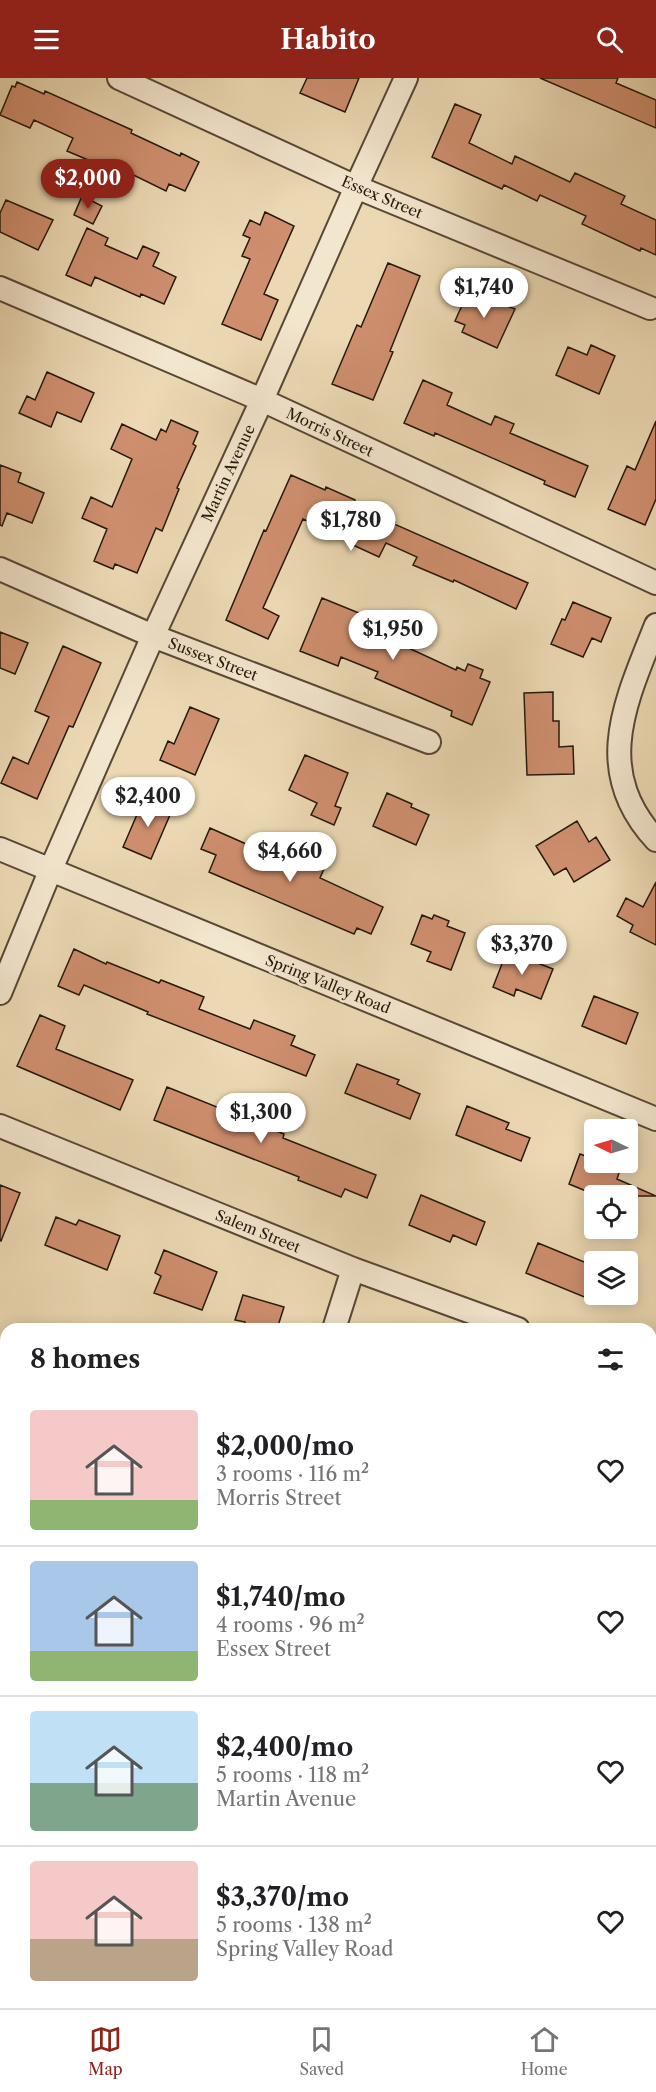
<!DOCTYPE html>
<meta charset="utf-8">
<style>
:root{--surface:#fff;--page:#f2f2f2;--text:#202124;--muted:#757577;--line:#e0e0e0;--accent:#8f2418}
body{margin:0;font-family:"Libre Caslon Text",serif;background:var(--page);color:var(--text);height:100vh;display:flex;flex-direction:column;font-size:22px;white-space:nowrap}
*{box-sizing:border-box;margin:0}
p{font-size:20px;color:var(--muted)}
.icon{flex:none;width:33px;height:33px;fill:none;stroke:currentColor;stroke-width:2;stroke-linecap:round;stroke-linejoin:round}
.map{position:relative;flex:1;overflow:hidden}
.details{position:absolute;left:0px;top:1245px;width:657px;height:686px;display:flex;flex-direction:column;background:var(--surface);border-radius:18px 18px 0 0;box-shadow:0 3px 15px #0003}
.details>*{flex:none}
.needle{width:39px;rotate:275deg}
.fabs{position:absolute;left:584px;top:1041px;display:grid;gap:12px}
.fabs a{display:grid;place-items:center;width:54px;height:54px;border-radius:6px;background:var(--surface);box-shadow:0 3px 15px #0003;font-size:30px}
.price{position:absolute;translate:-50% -51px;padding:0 14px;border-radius:21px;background:#fff;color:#222;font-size:20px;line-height:39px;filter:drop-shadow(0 2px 3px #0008)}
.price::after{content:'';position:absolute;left:50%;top:36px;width:18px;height:14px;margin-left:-9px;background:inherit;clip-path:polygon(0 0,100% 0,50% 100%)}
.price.selected{background:var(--accent);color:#fff}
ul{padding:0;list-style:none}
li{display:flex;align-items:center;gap:18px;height:150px;padding:0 30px}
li+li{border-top:2px solid var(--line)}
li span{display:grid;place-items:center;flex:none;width:168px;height:120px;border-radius:6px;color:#555}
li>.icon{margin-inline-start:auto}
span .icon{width:72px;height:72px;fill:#fffc;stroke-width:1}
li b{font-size:26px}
h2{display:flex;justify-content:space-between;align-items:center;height:72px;padding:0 30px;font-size:26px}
header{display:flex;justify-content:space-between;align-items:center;height:78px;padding:0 30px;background:var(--accent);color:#fff;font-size:27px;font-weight:700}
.tab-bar{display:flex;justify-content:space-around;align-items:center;height:84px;border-top:2px solid var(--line);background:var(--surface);font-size:16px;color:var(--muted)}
.tab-bar a{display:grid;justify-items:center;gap:3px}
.tab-bar .selected{color:var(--accent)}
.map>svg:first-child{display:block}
.building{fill:#cf8f6f;stroke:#25180b;stroke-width:1.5}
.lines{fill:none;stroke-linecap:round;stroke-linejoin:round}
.minor-casing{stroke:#574835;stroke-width:26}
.minor{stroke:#f3e6ce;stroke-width:22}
.labels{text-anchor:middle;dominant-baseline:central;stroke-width:5;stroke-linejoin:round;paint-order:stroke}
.street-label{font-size:15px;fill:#25180b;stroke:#f3e6ce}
</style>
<header><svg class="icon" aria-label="menu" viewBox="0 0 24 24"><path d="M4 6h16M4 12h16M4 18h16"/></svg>Habito<svg class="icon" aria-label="search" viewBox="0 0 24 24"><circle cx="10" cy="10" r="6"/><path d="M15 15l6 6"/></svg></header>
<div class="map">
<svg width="656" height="1930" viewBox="0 0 656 1930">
<rect width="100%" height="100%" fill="#ecd9b3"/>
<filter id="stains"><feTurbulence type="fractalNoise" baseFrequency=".00333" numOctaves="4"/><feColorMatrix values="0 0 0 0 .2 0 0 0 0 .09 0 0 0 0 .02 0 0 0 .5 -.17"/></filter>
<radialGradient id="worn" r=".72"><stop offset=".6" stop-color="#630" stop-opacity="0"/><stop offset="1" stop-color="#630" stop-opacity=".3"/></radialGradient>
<path class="building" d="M307,0H359L345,34L300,15Z
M540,0H618L616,5L656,22V50Z
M17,4L44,16L45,13L132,52L131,55L180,78L181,75L199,84L185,113L169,106L166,113L109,85L107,90L67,73L73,60L34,42L30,50L0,37L12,8L15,9Z
M455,26L481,37L469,65L512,86L515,78L570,104L575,95L625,118L621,126L656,142V177L641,170L640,173L582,146L586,138L540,117L537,123L504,107L502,111L432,79Z
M82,118L102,128L93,146L74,137Z
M6,122L53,142L38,172L0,154V135Z
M265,134L294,148L264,216L278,222L261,262L222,246L250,181L242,178L250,160L243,157L250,142L260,147Z
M87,150L108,160L105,167L137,181L143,168L159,175L153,188L176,199L164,226L141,216L140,219L95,199L91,208L66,197Z
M388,185L420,198L390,273L393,274L373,322L332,306L357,247L361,249Z
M468,214L515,231L497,270L462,254L465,247L455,243Z
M591,267L615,278L599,316L556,297L568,269L587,277Z
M47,294L94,315L81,344L57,334L51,349L19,335L27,318L35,322Z
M423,302L452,315L447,327L491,347L495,338L514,346L510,355L588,388L575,419L544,406L545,403L435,355L434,358L404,345Z
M171,342L198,354L193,366L196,368L177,410L179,411L162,453L156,450L137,495L115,486L113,491L94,483L107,451L82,440L91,419L112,429L132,381L111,371L122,346L156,362L161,351L166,354Z
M656,343V421L645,447L608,431L627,388L635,392Z
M0,387L21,395L18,404L44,415L32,445L7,435L2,448L0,447Z
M291,397L325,412L326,409L355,422L354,425L395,444L394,446L528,505L516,531L454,502L453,504L413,487L417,479L386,465L379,479L353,467L354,464L303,441L263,530L279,538L268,561L226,542L264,452L266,453Z
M322,520L376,542L372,553L456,592L457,589L465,593L468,586L483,592L480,600L490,604L472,647L451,638L452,633L375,600L378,594L341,579L338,588L300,573Z
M573,524L611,540L601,564L592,560L583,579L551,566L562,541L565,542Z
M0,554L28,565L15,596L0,590Z
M63,568L101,585L73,649L69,648L37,721L1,705L13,679L28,686L49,639L35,633Z
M553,614V643H559V669L573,668L574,696L527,697L524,615Z
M190,629L219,641L195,697L160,682L168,663L174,666Z
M305,677L348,695L335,728L341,730L334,747L311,737L317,725L289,712Z
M387,715L412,726L411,729L429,737L416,767L373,748Z
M145,718L173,730L151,781L123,769Z
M577,743L589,764L596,759L610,782L574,804L566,790L554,797L536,768Z
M210,750L253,769L255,766L291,783L293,778L324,791L320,800L383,829L371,856L357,850L354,856L209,794L216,777L201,771Z
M656,804V867L630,854L633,847L617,838L626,820L643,829Z
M422,837L432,841L434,837L449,843L447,848L465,855L451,892L427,883L431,874L411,866Z
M74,871L106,886L107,884L159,905L161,902L204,919L199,931L250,951L254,942L295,958L291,967L315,977L306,998L147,936L148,934L84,907L79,917L58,908Z
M507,873L553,891L541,921L516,911L514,918L493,909Z
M594,918L638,935L626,966L582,948Z
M40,937L65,948L56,971L133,1002L120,1032L17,988Z
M357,986L399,1002L397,1006L420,1016L410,1041L345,1015Z
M167,1009L284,1056L283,1060L376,1097L367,1120L345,1111L341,1119L298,1102L299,1099L154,1042Z
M467,1028L509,1045L506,1051L530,1060L521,1083L456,1057Z
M580,1076L594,1081V1084H602L620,1092L617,1101L656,1118H598L569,1106Z
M0,1107L20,1115L1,1163H0Z
M421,1117L485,1144L476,1167L453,1157L450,1164L409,1147Z
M56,1139L76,1147L79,1142L120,1158L107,1192L45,1167Z
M538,1165L594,1188V1223L526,1195Z
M164,1172L217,1194L202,1232L154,1215L161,1198L155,1195Z
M243,1217L284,1229L277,1251H243L245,1244L235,1242Z"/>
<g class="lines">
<defs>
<path id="minor" d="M119,0L356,109L650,230
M0,210L262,322L656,505
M0,491L153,558L429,664
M656,547C626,623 591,692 656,762
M0,771L656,1041
M0,915L51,791L153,558L262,322L356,109L406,0
M0,1048L353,1191L518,1251
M334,1251L353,1191
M651,1299L656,1301
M0,1334L6,1336
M72,1930L74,1924
M409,1930L411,1924"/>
</defs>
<use href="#minor" class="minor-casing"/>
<use href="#minor" class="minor"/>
</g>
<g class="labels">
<g class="street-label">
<text transform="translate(382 119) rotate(23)">Essex Street</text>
<text transform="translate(330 354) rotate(25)">Morris Street</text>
<text transform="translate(228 395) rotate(-65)">Martin Avenue</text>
<text transform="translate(213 581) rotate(21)">Sussex Street</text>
<text transform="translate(328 906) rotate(22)">Spring Valley Road</text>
<text transform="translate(258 1153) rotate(22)">Salem Street</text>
</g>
</g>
<rect width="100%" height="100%" filter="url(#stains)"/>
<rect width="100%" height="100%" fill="url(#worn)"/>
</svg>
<div class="fabs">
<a><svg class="needle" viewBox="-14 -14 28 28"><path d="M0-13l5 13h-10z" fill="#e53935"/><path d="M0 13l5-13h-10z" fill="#757577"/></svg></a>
<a><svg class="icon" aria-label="locate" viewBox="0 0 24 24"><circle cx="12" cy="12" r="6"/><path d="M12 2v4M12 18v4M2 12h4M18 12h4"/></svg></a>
<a><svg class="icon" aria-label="layers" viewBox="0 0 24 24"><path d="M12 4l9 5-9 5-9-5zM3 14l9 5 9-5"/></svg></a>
</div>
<b class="price selected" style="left:88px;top:132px">$2,000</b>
<b class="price" style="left:484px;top:241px">$1,740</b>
<b class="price" style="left:351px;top:474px">$1,780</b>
<b class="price" style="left:393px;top:583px">$1,950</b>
<b class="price" style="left:148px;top:750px">$2,400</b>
<b class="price" style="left:290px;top:805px">$4,660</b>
<b class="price" style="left:522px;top:898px">$3,370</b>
<b class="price" style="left:261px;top:1066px">$1,300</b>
<section class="details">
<h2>8 homes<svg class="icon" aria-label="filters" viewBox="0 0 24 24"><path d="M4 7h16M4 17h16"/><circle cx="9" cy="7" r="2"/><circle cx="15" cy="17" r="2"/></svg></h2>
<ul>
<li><span style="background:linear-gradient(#f6c9c9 75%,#8fb573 0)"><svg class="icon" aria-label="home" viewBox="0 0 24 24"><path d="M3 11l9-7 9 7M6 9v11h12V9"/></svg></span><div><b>$2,000/mo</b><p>3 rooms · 116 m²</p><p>Morris Street</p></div><svg class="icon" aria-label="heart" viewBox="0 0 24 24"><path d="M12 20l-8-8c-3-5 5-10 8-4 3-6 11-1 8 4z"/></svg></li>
<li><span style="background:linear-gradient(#a9c7e8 75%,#8fb573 0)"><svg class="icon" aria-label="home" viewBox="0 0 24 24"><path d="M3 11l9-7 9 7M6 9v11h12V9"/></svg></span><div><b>$1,740/mo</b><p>4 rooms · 96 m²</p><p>Essex Street</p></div><svg class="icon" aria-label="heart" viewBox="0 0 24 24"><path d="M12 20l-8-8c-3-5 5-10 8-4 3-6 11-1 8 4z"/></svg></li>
<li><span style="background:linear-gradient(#bfe0f5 60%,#7fa58c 0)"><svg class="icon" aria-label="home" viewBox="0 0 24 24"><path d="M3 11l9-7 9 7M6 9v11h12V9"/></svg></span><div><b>$2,400/mo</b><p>5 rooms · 118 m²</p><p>Martin Avenue</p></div><svg class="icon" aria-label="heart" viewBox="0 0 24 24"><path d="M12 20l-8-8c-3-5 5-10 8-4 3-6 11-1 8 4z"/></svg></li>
<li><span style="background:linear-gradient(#f6c9c9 65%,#b9a48a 0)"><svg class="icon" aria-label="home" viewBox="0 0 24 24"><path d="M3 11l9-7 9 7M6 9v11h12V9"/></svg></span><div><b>$3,370/mo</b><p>5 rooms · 138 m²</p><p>Spring Valley Road</p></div><svg class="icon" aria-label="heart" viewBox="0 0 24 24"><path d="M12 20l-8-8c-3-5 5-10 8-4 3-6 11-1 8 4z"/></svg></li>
</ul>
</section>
</div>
<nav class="tab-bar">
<a class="selected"><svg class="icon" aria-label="map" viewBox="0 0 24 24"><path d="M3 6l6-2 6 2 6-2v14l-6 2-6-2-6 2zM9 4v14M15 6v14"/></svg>Map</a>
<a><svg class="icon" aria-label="saved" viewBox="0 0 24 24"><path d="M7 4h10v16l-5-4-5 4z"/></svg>Saved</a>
<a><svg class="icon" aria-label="home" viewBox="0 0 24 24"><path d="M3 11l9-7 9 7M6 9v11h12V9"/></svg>Home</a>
</nav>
